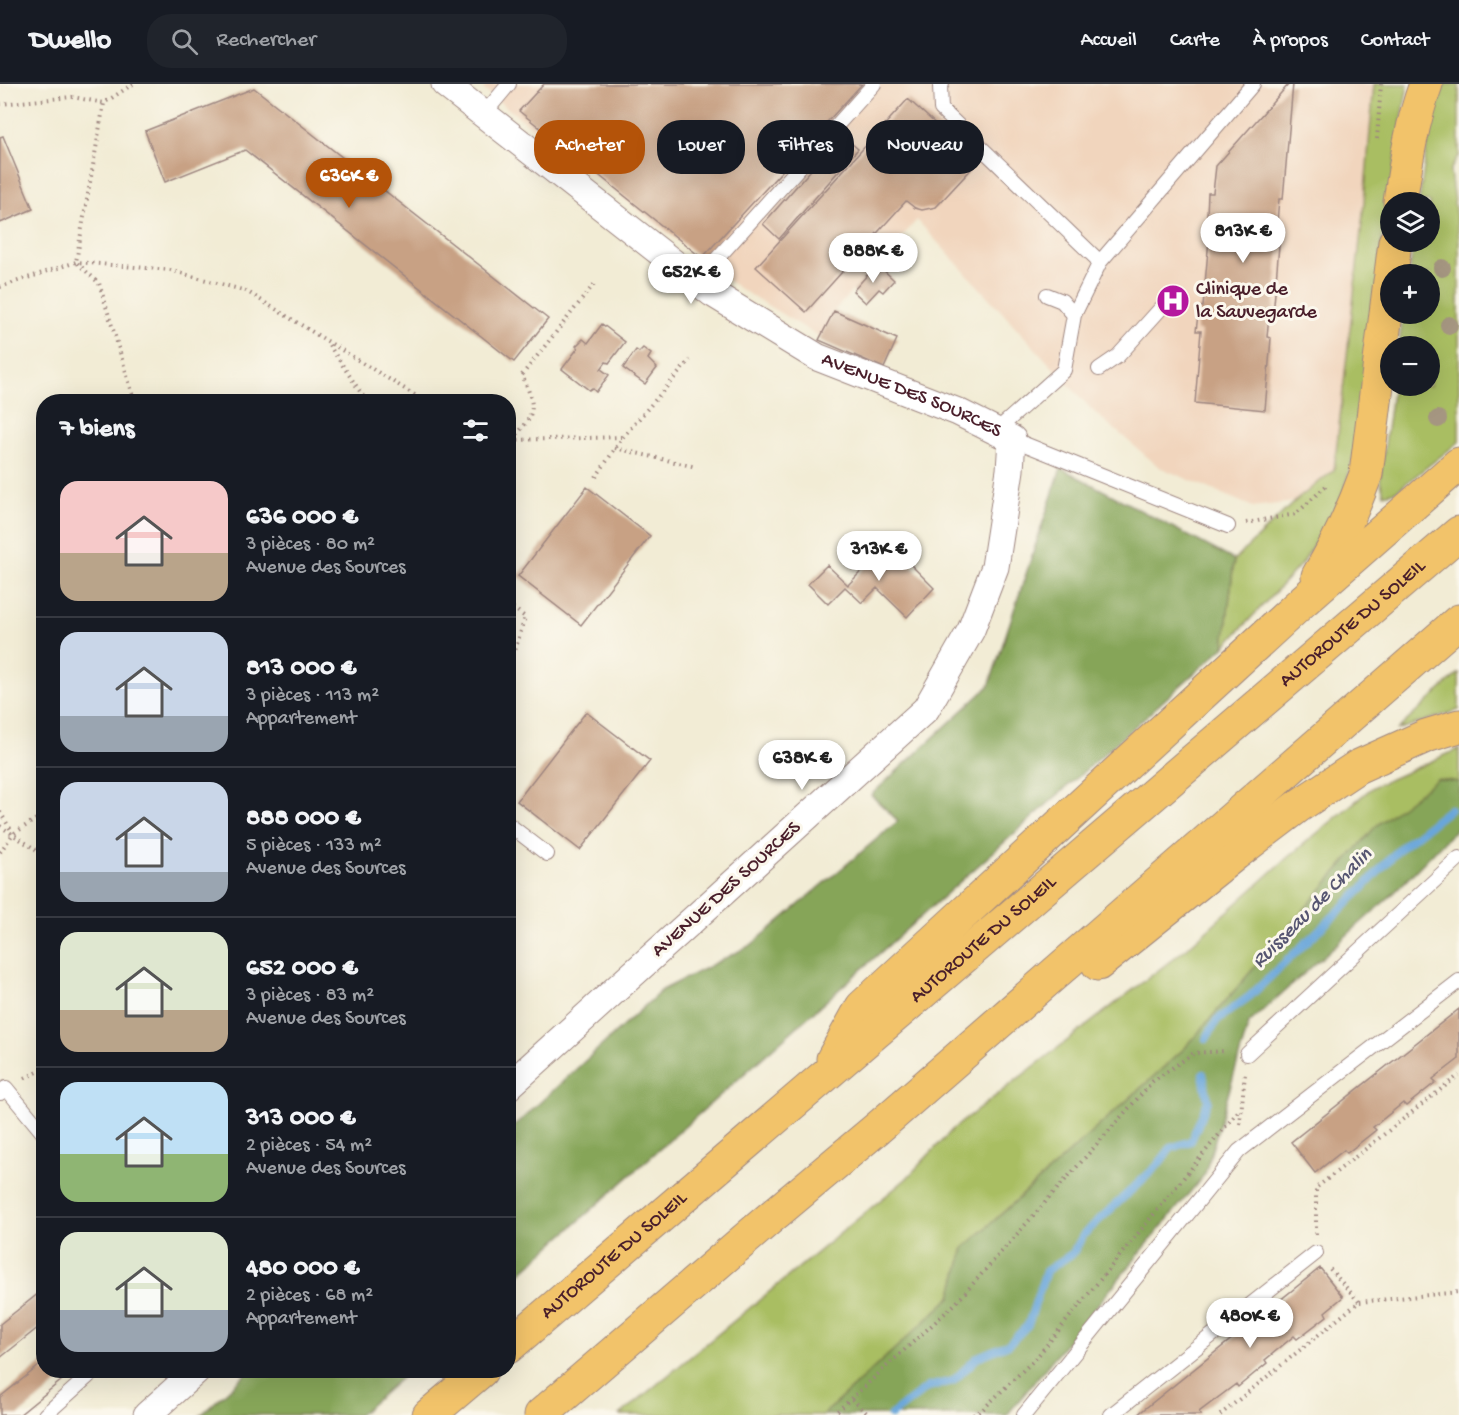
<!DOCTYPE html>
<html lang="fr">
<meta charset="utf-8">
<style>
:root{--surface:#171b24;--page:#20242c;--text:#f1f3f6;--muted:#9ea1a6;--line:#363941;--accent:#b45309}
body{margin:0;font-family:"Gochi Hand",sans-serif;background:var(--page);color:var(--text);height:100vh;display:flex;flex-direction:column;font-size:22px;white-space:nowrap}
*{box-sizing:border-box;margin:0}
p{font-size:20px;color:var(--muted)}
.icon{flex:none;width:33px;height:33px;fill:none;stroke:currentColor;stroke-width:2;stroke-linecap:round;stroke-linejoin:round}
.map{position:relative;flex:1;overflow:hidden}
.details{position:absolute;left:36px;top:310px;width:480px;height:984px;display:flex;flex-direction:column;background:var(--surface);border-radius:24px;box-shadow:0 6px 24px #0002}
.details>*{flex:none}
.hud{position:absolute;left:534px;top:36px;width:570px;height:54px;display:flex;gap:12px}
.tools{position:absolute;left:1380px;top:108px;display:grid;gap:12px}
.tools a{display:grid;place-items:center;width:60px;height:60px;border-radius:50%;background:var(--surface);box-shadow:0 6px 24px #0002;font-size:30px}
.price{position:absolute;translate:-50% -51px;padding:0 14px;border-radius:21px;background:#fff;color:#222;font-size:20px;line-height:39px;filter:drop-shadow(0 2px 3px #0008)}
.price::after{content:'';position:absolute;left:50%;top:36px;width:18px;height:14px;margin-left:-9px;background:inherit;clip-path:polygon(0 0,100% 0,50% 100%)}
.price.selected{background:var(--accent);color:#fff}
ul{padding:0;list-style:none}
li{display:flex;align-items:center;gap:18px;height:150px;padding:0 24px}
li+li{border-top:2px solid var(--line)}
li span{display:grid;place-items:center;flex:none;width:168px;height:120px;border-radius:18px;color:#555}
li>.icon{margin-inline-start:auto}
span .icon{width:72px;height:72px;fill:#fffc;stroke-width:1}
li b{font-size:26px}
h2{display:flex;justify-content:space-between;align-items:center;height:72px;padding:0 24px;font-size:26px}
.pill{padding:0 21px;border-radius:24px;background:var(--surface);box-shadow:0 6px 24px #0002;font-size:21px;line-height:54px}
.pill.selected{background:var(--accent);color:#fff}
header{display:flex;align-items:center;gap:36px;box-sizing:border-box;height:84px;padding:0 30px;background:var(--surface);border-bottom:2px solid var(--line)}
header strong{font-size:28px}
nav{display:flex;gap:33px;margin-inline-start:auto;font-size:21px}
.search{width:420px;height:54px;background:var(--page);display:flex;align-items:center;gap:15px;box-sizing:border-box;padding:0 21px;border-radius:24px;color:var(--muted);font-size:22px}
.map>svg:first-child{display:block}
.built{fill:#f1d5bd}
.green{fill:#a9be62;stroke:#7a6e46;stroke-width:1.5}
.forest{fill:#86a558;stroke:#686242;stroke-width:1.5}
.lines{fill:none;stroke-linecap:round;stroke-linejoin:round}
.stream{stroke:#69a6da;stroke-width:8}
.building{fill:#c8a184}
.service-casing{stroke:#9e8680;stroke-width:16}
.minor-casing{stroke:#9e8680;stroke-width:29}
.trunk-casing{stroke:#9e8680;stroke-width:35}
.path{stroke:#9e8680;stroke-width:4;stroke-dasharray:1.5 4.5;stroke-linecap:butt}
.service{stroke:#fff;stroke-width:14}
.minor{stroke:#fff;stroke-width:27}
.trunk{stroke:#f2c36a;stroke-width:33}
.tree{fill:#a59681}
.labels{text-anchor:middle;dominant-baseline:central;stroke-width:6;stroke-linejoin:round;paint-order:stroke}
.poi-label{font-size:20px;fill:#4a1f2b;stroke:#fbf7ec;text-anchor:start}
.street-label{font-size:20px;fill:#4a1f2b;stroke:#fbf7ec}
.water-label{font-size:21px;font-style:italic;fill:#565571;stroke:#fbf7ec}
</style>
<header>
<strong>Dwello</strong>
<div class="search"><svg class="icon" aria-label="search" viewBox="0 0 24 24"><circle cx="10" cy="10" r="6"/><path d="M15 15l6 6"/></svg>Rechercher</div>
<nav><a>Accueil</a><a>Carte</a><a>À propos</a><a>Contact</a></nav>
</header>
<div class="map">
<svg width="1459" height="1331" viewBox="0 0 1459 1331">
<rect width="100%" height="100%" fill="#fbf7ec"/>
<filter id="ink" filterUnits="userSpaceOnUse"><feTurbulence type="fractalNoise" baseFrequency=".0167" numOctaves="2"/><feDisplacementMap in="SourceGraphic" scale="12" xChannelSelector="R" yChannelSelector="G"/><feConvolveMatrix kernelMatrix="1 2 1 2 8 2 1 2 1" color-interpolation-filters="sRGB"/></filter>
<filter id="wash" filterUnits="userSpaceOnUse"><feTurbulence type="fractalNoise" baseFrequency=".008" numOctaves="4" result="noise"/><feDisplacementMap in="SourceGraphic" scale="24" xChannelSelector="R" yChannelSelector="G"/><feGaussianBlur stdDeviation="1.35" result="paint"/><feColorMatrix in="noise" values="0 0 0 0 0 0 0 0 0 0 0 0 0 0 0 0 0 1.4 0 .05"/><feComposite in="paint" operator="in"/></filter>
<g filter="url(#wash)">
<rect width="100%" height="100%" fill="#f2ecd5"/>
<path class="built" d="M488,0H1374L1347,310L1334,386L1294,418L1253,423L1159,383L1092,326L917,136L834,227L820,253L737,203L483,5Z"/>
<path class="green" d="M1374,0H1408L1383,149L1366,325L1343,411L1304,477L1224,563L1234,476L1294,418L1334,386L1363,130Z
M1445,0H1459V71L1450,87L1459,155V358L1396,407L1384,410L1380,396L1393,302H1430V262H1399L1403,230H1430V190H1409L1414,158H1430V118H1419L1433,20Z
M1459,589V626L1397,646Z
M1459,665V698L1437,695L1185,964L964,1164L952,1213L823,1331H620L906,1095L953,1045L1187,864L1287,774L1373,703Z"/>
<path class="forest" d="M1061,384L1234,476L1224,563L509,1199V1047L662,906L751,861L898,737L871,711L989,602Z
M1437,695L1459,698V742L1395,808L1249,939L1205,1090L1007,1331H823L951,1213L964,1164L1185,964L1376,742Z
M249,1287H409L359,1331H201Z"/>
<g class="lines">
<path class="stream" d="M1206,955L1217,936L1250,912L1363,804L1400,764L1450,725
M891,1331L928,1303L953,1297L978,1273L1009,1260L1028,1241L1046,1187L1073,1169L1084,1150L1156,1083L1171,1064L1191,1057L1208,1017L1203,990"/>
</g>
<g id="blocks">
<path class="building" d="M544,0H862L702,174L519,27Z
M1289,0H1293L1283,115H1279L1277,138H1281L1273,232L1269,231L1267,253L1271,254L1265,326L1195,319L1201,247H1196L1199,223H1203L1211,132H1207L1208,109H1213L1216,82Z
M254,4L548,235L514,278L245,66L165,98L145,47Z
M908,15L978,78L936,123L922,126L915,124L906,117L806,228L756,183Z
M842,51L858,65L779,155L763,140Z
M3,52L33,125L0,139V53Z
M877,180L894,196L883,208L879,205L866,219L853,207Z
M834,227L897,255L884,284L819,256Z
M602,240L625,258L609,279L606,278L601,285L609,291L596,308L592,304L589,306L562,285L578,264L576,262L583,255L588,259Z
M643,264L651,270L648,275L657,284L645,300L623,284L636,266L639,268Z
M587,403L650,452L581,541L518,492Z
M889,459L934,504L907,533L877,504L862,519L845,503L828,520L808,500L827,481L848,501Z
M586,628L650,677L580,766L517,717Z
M1459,925V975L1433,995L1436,998L1406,1022L1403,1019L1373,1043L1376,1046L1347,1069L1344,1066L1315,1089L1291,1058Z
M1320,1184L1343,1213L1325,1228L1327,1232L1297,1255L1294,1252L1265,1276L1267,1279L1238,1303L1236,1300L1199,1328L1201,1331H1137Z
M44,1205V1239L0,1274V1240Z
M44,1278V1287H73L19,1331H0V1313Z"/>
</g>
</g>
<g filter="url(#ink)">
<use href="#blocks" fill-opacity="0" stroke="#9e8680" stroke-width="1.5"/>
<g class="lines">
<defs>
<path id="service" d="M942,0L940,2L941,25L1100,178L1074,231L1064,286L996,347
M484,30L509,0
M1100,178L1253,0
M697,197L874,0
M1047,211L1062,217L1074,231
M1099,285L1118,272L1172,212
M1012,355L1228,442
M508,740L547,770
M1247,970L1459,774
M0,1009L6,1004L44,1050
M45,1331L94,1287
M1024,1331L1239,1067L1459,897
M1111,1331L1316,1169"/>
<g id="minor">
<path id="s1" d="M445,0L712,209L817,273L958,328L1012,355L1010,386L995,483L971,546L926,625L508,1003"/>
<path d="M147,1331L196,1287"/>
</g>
<g id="trunk">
<path d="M1400,118C1406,78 1412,38 1426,0"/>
<path d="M1391,190L1395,158"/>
<path d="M1318,492C1338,459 1353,426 1366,390L1390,197"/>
<path d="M1098,880L1235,770L1297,723L1357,683L1426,652L1459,642"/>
<path d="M833,975L862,923L1303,517L1459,380"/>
<path id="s2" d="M508,1263L1459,449"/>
<path d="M429,1331L481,1287"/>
<path d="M541,1331L770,1134L880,1042L1459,537"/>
</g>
</defs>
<use href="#service" class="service-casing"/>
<use href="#minor" class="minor-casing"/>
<use href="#trunk" class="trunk-casing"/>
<path class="path" d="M133,0L104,19L76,178L99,199L135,318
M0,20L72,13L104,19
M1377,55L1381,0
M0,203L76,178L170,186L246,207L426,318
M329,261L367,318
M508,355L511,357C536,329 537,325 522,291L595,199
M512,356L623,353
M615,364L696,383
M596,393L623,353L690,276
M1246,439L1296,430L1328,400
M508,520L525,533L515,567L508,574
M0,728L13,749
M0,742L44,771
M0,768L13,750L44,730
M25,994L44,985
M1240,1040L1245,990
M1316,1150V1104L1459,991
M1330,1185L1359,1218
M852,1315L869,1331
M833,1331L955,1220L1153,997L1194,969L1227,967
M973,1331L981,1327L1036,1274L1240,1025
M1220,1331L1359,1218L1459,1208"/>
<use href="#service" class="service"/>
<use href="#minor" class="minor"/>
<use href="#trunk" class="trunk"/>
</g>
<g class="tree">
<circle cx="1442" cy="184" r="9"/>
<circle cx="1449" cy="241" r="9"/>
<circle cx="1438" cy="335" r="9"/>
</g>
</g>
<defs>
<symbol id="hospital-disc" viewBox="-11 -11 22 22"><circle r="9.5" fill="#b5179e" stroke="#fbf7ec"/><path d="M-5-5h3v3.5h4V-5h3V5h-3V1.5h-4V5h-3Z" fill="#fff"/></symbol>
</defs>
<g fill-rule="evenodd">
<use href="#hospital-disc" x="1154" y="198" width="38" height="38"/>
</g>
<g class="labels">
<g class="poi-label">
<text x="1196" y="206">Clinique de<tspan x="1196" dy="23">la Sauvegarde</tspan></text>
</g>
<g class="street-label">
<text stroke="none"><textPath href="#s1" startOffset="564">AVENUE DES SOURCES</textPath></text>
<text stroke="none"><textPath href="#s2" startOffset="1112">AUTOROUTE DU SOLEIL</textPath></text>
<text transform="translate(727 806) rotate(-42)">AVENUE DES SOURCES</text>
<text stroke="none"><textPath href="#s2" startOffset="626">AUTOROUTE DU SOLEIL</textPath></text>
<text stroke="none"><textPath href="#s2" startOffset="140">AUTOROUTE DU SOLEIL</textPath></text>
</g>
<g class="water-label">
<text transform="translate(1313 825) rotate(-45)">Ruisseau de Chalin</text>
</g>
</g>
</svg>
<div class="tools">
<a><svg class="icon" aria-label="layers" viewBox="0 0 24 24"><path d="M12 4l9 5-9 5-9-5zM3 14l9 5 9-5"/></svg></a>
<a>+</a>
<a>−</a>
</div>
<b class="price selected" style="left:349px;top:125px">636K €</b>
<b class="price" style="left:1243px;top:180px">813K €</b>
<b class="price" style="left:873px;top:200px">888K €</b>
<b class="price" style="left:691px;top:221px">652K €</b>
<b class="price" style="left:879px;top:498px">313K €</b>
<b class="price" style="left:802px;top:707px">638K €</b>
<b class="price" style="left:1250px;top:1265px">480K €</b>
<div class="hud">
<a class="pill selected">Acheter</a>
<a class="pill">Louer</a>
<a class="pill">Filtres</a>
<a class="pill">Nouveau</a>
</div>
<section class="details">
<h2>7 biens<svg class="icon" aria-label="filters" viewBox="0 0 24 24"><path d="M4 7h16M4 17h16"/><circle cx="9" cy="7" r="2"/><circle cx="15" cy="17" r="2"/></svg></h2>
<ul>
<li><span style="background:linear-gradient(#f6c9c9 60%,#b9a48a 0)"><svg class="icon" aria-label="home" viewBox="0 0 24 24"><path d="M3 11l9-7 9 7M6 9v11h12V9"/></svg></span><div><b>636 000 €</b><p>3 pièces · 80 m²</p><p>Avenue des Sources</p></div></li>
<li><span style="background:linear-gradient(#c9d6e8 70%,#9aa5b1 0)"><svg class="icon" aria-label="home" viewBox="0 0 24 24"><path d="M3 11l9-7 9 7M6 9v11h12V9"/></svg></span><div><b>813 000 €</b><p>3 pièces · 113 m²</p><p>Appartement</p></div></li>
<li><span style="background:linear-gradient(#c9d6e8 75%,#9aa5b1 0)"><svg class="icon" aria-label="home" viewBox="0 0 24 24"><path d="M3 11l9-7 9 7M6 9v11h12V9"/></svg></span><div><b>888 000 €</b><p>5 pièces · 133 m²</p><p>Avenue des Sources</p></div></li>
<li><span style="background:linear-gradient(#dfe7d0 65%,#b9a48a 0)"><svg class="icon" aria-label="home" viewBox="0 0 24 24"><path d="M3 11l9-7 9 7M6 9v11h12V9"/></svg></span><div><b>652 000 €</b><p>3 pièces · 83 m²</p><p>Avenue des Sources</p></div></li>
<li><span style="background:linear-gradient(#bfe0f5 60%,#8fb573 0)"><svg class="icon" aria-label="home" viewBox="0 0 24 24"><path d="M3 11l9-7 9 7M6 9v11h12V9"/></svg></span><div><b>313 000 €</b><p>2 pièces · 54 m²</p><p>Avenue des Sources</p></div></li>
<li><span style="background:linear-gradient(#dfe7d0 65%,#9aa5b1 0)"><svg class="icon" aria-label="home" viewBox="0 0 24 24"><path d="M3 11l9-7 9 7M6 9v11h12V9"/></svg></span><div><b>480 000 €</b><p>2 pièces · 68 m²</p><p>Appartement</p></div></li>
</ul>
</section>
</div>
